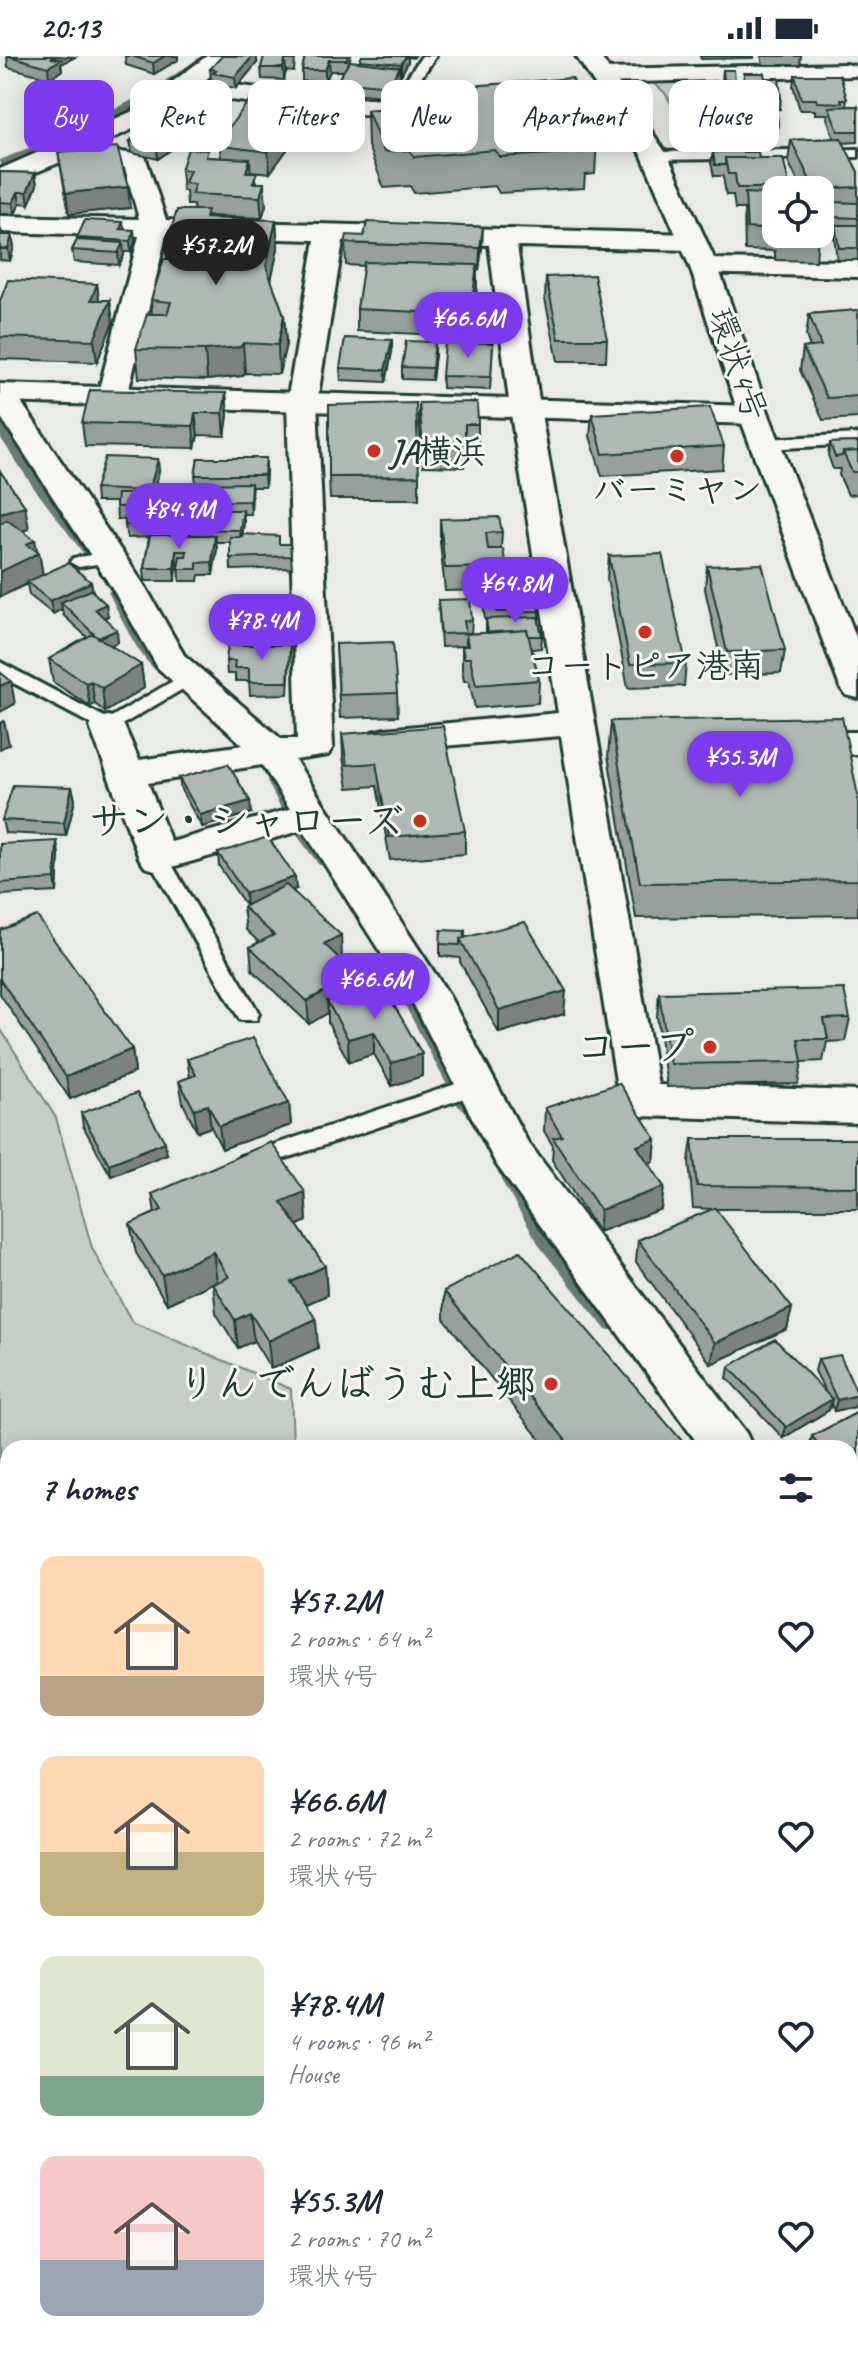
<!DOCTYPE html>
<meta charset="utf-8">
<style>
:root{--surface:#fff;--page:#f2f2f3;--text:#1f2937;--muted:#747a83;--accent:#7c3aed}
body{margin:0;font-family:Caveat,"Klee One",sans-serif;background:var(--page);color:var(--text);height:100vh;display:flex;flex-direction:column;font-size:30px;white-space:nowrap}
*{box-sizing:border-box;margin:0}
p{font-size:26px;color:var(--muted)}
.icon{flex:none;width:44px;height:44px;fill:none;stroke:currentColor;stroke-width:2;stroke-linecap:round;stroke-linejoin:round}
.map{position:relative;flex:1;overflow:hidden}
.details{position:absolute;left:0px;top:1384px;width:858px;height:914px;display:flex;flex-direction:column;background:var(--surface);border-radius:24px 24px 0 0;box-shadow:0 4px 20px #0003}
.details>*{flex:none}
.guide{position:absolute;left:24px;top:24px;width:810px;height:72px;display:flex;gap:16px}
.buttons{position:absolute;left:762px;top:120px;display:grid;gap:16px}
.buttons a{display:grid;place-items:center;width:72px;height:72px;border-radius:16px;background:var(--surface);box-shadow:0 4px 20px #0003;font-size:40px}
.price{position:absolute;translate:-50% -68px;padding:0 18px;border-radius:28px;background:var(--accent);color:#fff;font-size:26px;line-height:52px;filter:drop-shadow(0 2px 4px #0008)}
.price::after{content:'';position:absolute;left:50%;top:48px;width:24px;height:18px;margin-left:-12px;background:inherit;clip-path:polygon(0 0,100% 0,50% 100%)}
.price.selected{background:#222;color:#fff}
ul{padding:0;list-style:none}
li{display:flex;align-items:center;gap:24px;height:200px;padding:0 40px}
li span{display:grid;place-items:center;flex:none;width:224px;height:160px;border-radius:16px;color:#555}
li>.icon{margin-inline-start:auto}
span .icon{width:96px;height:96px;fill:#fffc;stroke-width:1}
li b{font-size:34px}
h2{display:flex;justify-content:space-between;align-items:center;height:96px;padding:0 40px;font-size:34px}
.chip{padding:0 28px;border-radius:16px;background:var(--surface);box-shadow:0 4px 20px #0003;font-size:28px;line-height:72px}
.chip.selected{background:var(--accent);color:#fff}
.status{display:flex;justify-content:space-between;align-items:center;height:56px;padding:0 40px;background:var(--surface);direction:ltr}
.status svg{height:22px;fill:currentColor}
.map>svg:first-child{display:block}
.green{fill:#c7cec9;stroke:#73867e;stroke-width:2}
.lines{fill:none;stroke-linecap:round;stroke-linejoin:round}
.stream{fill:#687c75;fill-rule:evenodd}
.service-casing{stroke:#1f3d34;stroke-width:6}
.minor-casing{stroke:#1f3d34;stroke-width:6}
.tertiary-casing{stroke:#1f3d34;stroke-width:6}
.primary-casing{stroke:#1f3d34;stroke-width:6}
.path{stroke:#1f3d34;stroke-width:6;stroke-dasharray:10 8;stroke-linecap:butt}
.service{fill:#f6f6f2;fill-rule:evenodd}
.minor{fill:#f6f6f2;fill-rule:evenodd}
.tertiary{fill:#f6f6f2;fill-rule:evenodd}
.primary{fill:#f6f6f2;fill-rule:evenodd}
.wall{fill:#97a09c;stroke:#1f3d34;stroke-width:2}
.shaded-wall{fill:#7b827f;stroke:#1f3d34;stroke-width:2}
.building{fill:#b0bab5;stroke:#1f3d34;stroke-width:2}
.poi-dot{fill:#c8321e;stroke:#f6f6f2;stroke-width:3}
.labels{text-anchor:middle;dominant-baseline:central;stroke-width:6;stroke-linejoin:round;paint-order:stroke}
.far-street-label{font-size:34px;fill:#1f3d34;stroke:#f6f6f2}
.far-poi-label{font-size:34px;font-weight:bold;fill:#1f3d34;stroke:#f6f6f2}
.poi-label{font-size:40px;font-weight:bold;fill:#1f3d34;stroke:#f6f6f2;text-anchor:end}
</style>
<div class="status"><b>20:13</b><svg viewBox="0 0 49 12"><path d="M0 12V9h3v3zM5 12V6h3v6zM10 12V3h3v9zM15 12V0h3v12zM26 1h20v11H26zM47 4h2v5h-2z"/></svg></div>
<div class="map">
<svg width="858" height="2297" viewBox="0 0 858 2297">
<rect width="100%" height="100%" fill="#e9ebe7"/>
<filter id="ink" filterUnits="userSpaceOnUse"><feTurbulence type="fractalNoise" baseFrequency=".0125" numOctaves="2"/><feDisplacementMap in="SourceGraphic" scale="16" xChannelSelector="R" yChannelSelector="G"/><feConvolveMatrix kernelMatrix="1 2 1 2 8 2 1 2 1" color-interpolation-filters="sRGB"/></filter>
<g filter="url(#ink)">
<path class="green" d="M649,24H712L714,37H731L735,93L700,94L664,36Z
M0,972L56,1062L92,1192L132,1266L291,1333L293,1392H8V1944L0,1946Z"/>
<g class="lines">
<path class="stream" d="M201,0H212L172,32L121,60L0,111V104C71,74 139,47 201,0Z
M0,367L4,368L45,430L103,504V510H93L34,432L0,381Z
M115,532L122,536L155,598L177,616V622C147,627 120,558 108,536Z
M275,720L280,722L305,768L331,801L333,805L331,809H319L290,770L267,725Z
M398,915L406,921L476,1050L473,1055L467,1056L458,1050L390,921Z
M510,1117L516,1119L553,1182L620,1264L622,1269L620,1274H606L541,1192L501,1124L504,1119Z
M850,1551L858,1554V1580L850,1576Z"/>
<defs>
<path id="service" d="M422,0H436L398,55H388L386,52Z
M858,93V101L655,104L648,100L655,96Z
M858,378V388L766,393L758,388L766,383Z
M108,496L117,501L114,505L79,511L70,506L73,502Z
M0,606L108,663L183,619H197L200,623L108,677L0,620Z
M158,795L165,797L256,952L259,958L256,964H240L148,802Z
M413,906L421,909L424,914L421,919L369,935L361,932L358,927L361,922Z
M477,1021L485,1023L488,1029L485,1035L248,1115L240,1112L236,1106L240,1100Z
M850,1973L858,1974V2006L850,2005Z
M508,2290H542V2297H508Z"/>
<path id="minor" d="M207,0H235L204,25L318,40L450,47L459,50L463,55L459,60L450,63C362,60 275,51 188,38L151,65L93,91L145,100L166,164L692,178L702,180L706,186L702,192L692,194L517,190L540,352L658,1029L858,1035V1067L640,1060L625,1055L619,1044L561,680L385,695L372,692L367,684L372,676L385,673L558,657L510,352L489,189L343,185L317,346L333,691L328,699L295,704L447,936L527,1085L746,1377L753,1392H701L496,1108L415,951L303,774L158,815L145,811L139,802L90,671L95,663L108,660L121,663L139,704L243,689L158,612L112,532L0,360V328L11,331L15,337L146,532L184,599L281,683H297L287,346L315,184L166,180L127,341L123,347L112,350L101,347L97,341L139,180L0,176V160L139,163L125,112L68,103L0,131V113L133,55ZM262,709L290,753L171,786L148,727Z
M846,8L855,10L858,15L855,20L602,27L593,25L590,20L593,15L602,13Z
M621,39L630,41L633,46L630,51L523,61L514,58L510,53L514,48L523,45Z
M704,203L858,205V221L694,217L690,211L694,205Z
M788,676H858V698H788L775,695L770,687L775,679Z
M850,1509L858,1512V1564L850,1561Z
M850,1763L858,1766V1820L850,1817Z
M247,2290H311L310,2297H246Z"/>
<path id="tertiary" d="M0,328L754,350L765,353L769,359L765,365L754,368L0,346Z"/>
<path id="primary" d="M576,0H600L668,100L718,211L769,359L858,586V642L846,639L840,631L739,359L690,211L642,100Z"/>
</defs>
<use href="#service" class="service-casing"/>
<use href="#minor" class="minor-casing"/>
<use href="#tertiary" class="tertiary-casing"/>
<use href="#primary" class="primary-casing"/>
<path class="path" d="M0,1637L8,1643"/>
<use href="#service" class="service"/>
<use href="#minor" class="minor"/>
<use href="#tertiary" class="tertiary"/>
<use href="#primary" class="primary"/>
</g>
<path class="wall" d="M7,0L75,1L61,8L62,15L49,22L8,11Z
M125,0H178V4L154,18L126,9Z
M264,0H298L295,2L294,16L286,15L284,24L262,23L261,12Z
M305,0H351L348,8L360,6L362,0H415L413,2L408,1V6L401,19H400V22L389,41L353,37L350,41L336,40L335,28L344,15H330L325,26L302,25V14Z
M700,0H754V2L701,3Z
M761,0H801L800,9H763Z
M257,7L236,32L214,29V25L211,24L210,13Z
M723,14L735,24L733,35H723L722,25Z
M744,17L765,22L781,42L780,53H776L778,69L776,81L738,80L737,61L738,49L752,50L751,44H744L743,28Z
M795,19L847,43L846,50H858V86L843,87L858,116V204H837L834,180L835,173H831V153H825L827,168L825,180H818L816,205L775,204V195L745,194L744,153H735L733,139H726L723,120H714L711,107L713,96L759,102L790,132L789,134H776V178H820V134H802L788,105L791,84L834,82L827,62L828,58H815V54H800L793,30Z
M470,30L597,82L595,118L585,119L584,132L499,137L495,130L414,137L410,130L384,132L368,90L367,54L469,46Z
M171,40L213,44L198,59L199,67L179,82L180,87L158,103L132,97L130,85L150,70V66L172,50Z
M314,57L270,117L250,115L257,127L266,149L262,162L207,160V162L276,164L278,192L271,224L284,259L286,288L279,318L245,317L242,320L207,324L139,322L136,293L152,258L151,244L167,203L166,191L194,154L193,149H187L186,135H183L181,114L209,101L221,102L219,85Z
M58,96L130,152L69,158Z
M0,116L35,117L37,129L29,148L20,147L15,158H0Z
M123,166L124,173L135,186L131,196H124V199L119,209L74,206L72,194L77,184V182Z
M0,172L3,179H12L14,191L10,205L0,204Z
M345,187L482,192L479,214H477V231L471,269L462,268L461,280L357,275V253L364,210L346,209Z
M546,221L607,283L606,305H558L545,243Z
M97,228L99,244L113,266L97,306L0,303V245Z
M858,254V362L823,364L800,314L803,292L810,291L806,280L809,258Z
M493,287L490,334L442,332V320Z
M392,296L386,326L341,324L340,312Z
M435,298L432,324L402,323V311Z
M226,337L228,359L225,380L198,379L195,392L85,390L82,367Z
M419,347L478,368V390L465,391L464,411L423,410L419,369Z
M592,358L724,390L722,413L602,420L590,380Z
M858,386V438L848,439L839,419L840,413H833L828,399L830,387Z
M266,414L265,431H251V458H243L244,466L242,481L279,488H290L292,512L231,514L230,486H216L217,492L213,519H199L198,525H180L179,508L177,507L175,525H145L144,512L149,481L127,482L125,469L126,463H117L116,446H96L95,433L159,415L153,438H176L177,450L175,479H190V473L193,454L192,446L196,428L195,419Z
M0,415L29,473L22,475L39,497L43,519L91,526L93,535L108,560L104,562L118,586L111,590L141,609L144,632L105,656L95,648L90,650L53,626L49,603L87,581L63,559L62,553L53,558L29,539L27,528L0,541Z
M419,420V443H330L329,421Z
M440,463L502,476L501,493L506,511L505,533L539,555V565L542,580L541,592L532,593L539,624L538,647L475,652L469,625H464L462,614V590H466V578L486,577V564H485L483,546V534L445,535L440,486Z
M609,500L686,607L684,630L628,632L607,523Z
M707,510L785,594L781,617L724,619L705,533Z
M438,544L472,564L471,577H466V590L441,591Z
M336,588L397,637L398,660L340,662Z
M290,589V602L288,638L250,639L249,625H235V618H227L226,605Z
M611,665L858,740V859L636,862L608,700Z
M342,678L465,775V798L390,804L377,730L348,732L343,701Z
M179,722L251,757L202,771L181,734Z
M72,731L75,744L66,780L5,777L2,764Z
M0,788L59,798L57,836L0,839Z
M218,797L296,833L292,834L342,902L340,903L356,918L357,936L422,998V1020L392,1030L374,998L349,1006L328,967V957L309,968L252,914L250,891L259,886L246,874L243,851L246,850L219,810Z
M0,874L132,993L135,1016L70,1043L0,938Z
M465,875V882L564,958L499,977L460,906V902L440,900V888Z
M659,937L850,962L845,985L827,986L823,1005L802,1006L798,1028L667,1031L657,960Z
M187,1003L289,1047L291,1069L222,1093L211,1071L197,1076L183,1047L179,1025L190,1021Z
M545,1052L656,1083L654,1105L649,1107L664,1131L661,1153L598,1176L552,1104L553,1090L544,1075Z
M81,1057L167,1098L111,1120L83,1070Z
M692,1083H858V1153H715L792,1252L787,1273L711,1308L636,1206L638,1184L713,1153L693,1152L689,1105Z
M305,1136L307,1165L297,1169L325,1210L327,1239L306,1248L318,1292L271,1313L254,1285L238,1292L216,1257L213,1228L218,1226L217,1225L167,1248L136,1197L130,1168L155,1157L152,1138Z
M444,1235L688,1392H547L444,1263Z
M818,1303L855,1351L834,1355L831,1348L829,1354L783,1382L727,1322L729,1311L825,1335L815,1315Z
M858,1356V1465L850,1455V1392H809L812,1380Z
M850,1842L858,1843V1948L850,1947Z
M850,2162L858,2163V2268H850Z"/>
<path class="shaded-wall" d="M55,0L75,1L61,8L62,15L49,22L48,11L52,2Z
M165,0H178V4L154,18L153,7Z
M253,0H257V7L236,32L235,21Z
M406,0H408V6L401,19V8Z
M285,4L286,15L284,24L283,12Z
M329,4L330,15L325,26V14Z
M400,11V22L389,41L388,30Z
M352,26L353,37L350,41V30Z
M212,32L213,44L198,59L199,67L179,82L180,87L158,103L157,92L176,78L175,72L196,57V49Z
M313,36L314,57L270,117L268,96Z
M250,103L251,124L246,116Z
M35,117L37,129L29,148L27,136Z
M264,127L266,149L262,162L260,141Z
M128,131L130,152L69,158L66,137Z
M18,136L20,147L15,158L13,147Z
M276,164L278,192L268,239L266,210Z
M483,171L482,192L479,214L480,192Z
M134,174L135,186L131,196L130,185Z
M12,179L14,191L10,205L8,193Z
M123,187L124,199L119,209L118,197Z
M477,209V231L471,269L472,246Z
M97,228L100,250L91,244Z
M110,244L113,266L97,306L94,284Z
M462,246V268L461,280V258Z
M284,259L286,288L279,318L278,289Z
M392,284V296L386,326L385,314Z
M435,286V298L432,324V312Z
M243,287L245,317L242,320L207,324L205,294Z
M226,337L228,359L225,380L223,357Z
M195,357L198,379L195,392L193,370Z
M266,402V414L265,431L264,419Z
M158,403L159,415L150,448L149,435Z
M251,427L252,440L251,458L250,445Z
M176,438L177,450L175,463L174,450Z
M25,450L29,473L0,481V457Z
M243,454L244,466L241,486L240,474Z
M174,456L176,469L175,481L173,469Z
M215,479L217,492L213,519L212,506Z
M35,484L38,498L39,497L43,520L0,541V516L27,488Z
M176,495L177,507L175,525L174,512Z
M91,526L93,538L61,546L62,553L53,558L50,545Z
M106,548L108,560L96,565L95,553Z
M117,574L118,586L100,594L98,582Z
M141,609L144,632L105,656L102,632Z
M11,625L15,648L0,656V630Z
M91,625L95,648L90,650L86,627Z
M4,665L9,688L0,693V667Z
M72,731L75,744L66,780L64,767Z
M250,745L251,757L202,771L200,759Z
M57,785L59,798L57,836L55,823Z
M295,821L296,833L246,850L245,837Z
M341,879L342,902L326,911L324,888Z
M356,918L357,940L327,945L328,957L309,968L307,945Z
M566,935L564,958L499,977V954Z
M374,976V998L349,1006L348,983Z
M132,993L135,1016L70,1043L66,1021Z
M422,998V1020L392,1030L391,1007Z
M289,1047L291,1069L222,1093L219,1070Z
M208,1049L211,1071L197,1076L194,1053Z
M656,1083L654,1105L634,1112L637,1090Z
M165,1086L167,1098L111,1120L109,1108Z
M664,1131L661,1153L598,1176L600,1154Z
M305,1136L307,1165L284,1175L281,1146Z
M213,1196L217,1225L167,1248L162,1219Z
M325,1210L327,1239L293,1254L291,1226Z
M792,1252L787,1273L711,1308L715,1287Z
M250,1257L254,1285L238,1292L235,1264Z
M316,1263L318,1292L271,1313L268,1285Z
M858,1339L855,1351L834,1355L837,1344Z
M832,1343L829,1354L783,1382L786,1371Z"/>
<path class="building" d="M9,0H55L52,2L61,4L48,11Z
M132,0H165L153,7Z
M222,0H253L235,21L213,17L216,14L210,13Z
M264,0H295L294,4H285L283,12H261Z
M305,0H348L347,4H329L325,14H302Z
M362,0H406L401,8L360,4Z
M350,5L400,11L388,30L352,26L350,30L335,28Z
M723,14H734L735,24H724Z
M744,17H764L765,22H779L781,42L753,41V33L745,32Z
M795,19H840L847,43H841L842,47L817,46L816,43H801Z
M572,22L597,82L582,83L587,96L500,101L495,94L414,101L410,94L384,96L367,54L476,46L470,30Z
M184,27L212,32L196,49L180,46L184,42L171,40Z
M268,30L313,36L268,96L222,90L225,86L219,85L256,35L263,36Z
M738,49L776,51L778,69L739,68Z
M172,50L198,56L175,72L150,66Z
M858,50V75H838L829,51Z
M152,69L178,76L157,92L130,85Z
M841,82L858,116V131L814,133L791,84Z
M117,91L128,131L66,137L58,96Z
M188,93L208,94L206,101L250,103L246,116H257L253,127H264L260,141L192,138L195,128L185,127L190,114H181Z
M713,96H758L759,102H725V109H715Z
M725,102H783L790,132H737L735,118H728Z
M0,116L35,117L27,136H18L13,147L0,146Z
M745,137L776,139V174L747,172Z
M832,146L858,147V162L833,161Z
M820,150L824,151L827,168H820Z
M177,154H207L205,162L276,164L266,210L284,259L278,289L243,287L240,291L205,294L136,293L147,258H167L171,246L151,244L164,203H187L190,192L166,191Z
M85,164L123,166L120,173L134,174L130,185L77,182Z
M367,166L483,171L480,192L345,187L347,179L364,180Z
M835,169H858V192H839Z
M778,178H818L819,184L778,182Z
M0,179H12L8,193H0Z
M77,184L123,187L118,197L72,194Z
M364,206L477,209L472,246H462L461,258L357,253Z
M594,219L607,283H559L546,221Z
M8,224L97,228L91,244H110L94,284L0,281V245Z
M858,254V340L827,342L803,292L821,290L809,258Z
M345,282L392,284L385,314L340,312Z
M406,285L435,286L432,312L402,311Z
M445,286L493,287L491,321L442,320Z
M90,334L226,337L223,357H195L193,370L82,367Z
M477,346L478,368H465V388H423L419,347Z
M416,347L419,420L329,421V349Z
M710,351L724,390L603,398L592,358Z
M858,386V395L843,396L842,400L835,401L830,387Z
M858,395V416H852L843,396Z
M105,401L158,403L149,435L95,433Z
M198,402H266L264,419H195Z
M0,415L25,450L0,457Z
M251,427L250,445L192,446L194,428Z
M117,438H176L174,450L116,451Z
M192,454H243L240,474L190,473Z
M174,456L173,469H125L127,457Z
M499,461L502,476L486,477L488,493H503L506,511L445,512L440,463Z
M7,464L35,484L27,488L39,497L0,516V468Z
M242,478L279,480V488H290L291,500L230,502V481H243Z
M150,479H215L212,506L197,507V513H178L180,500H186L187,495H176L174,512H144Z
M662,498L686,607L630,608L609,500Z
M68,507L91,526L50,545L27,526Z
M762,508L785,594L727,596L707,510Z
M537,533L539,555L497,556L496,551H485L483,534Z
M91,534L106,548L95,553L117,574L98,582L61,546Z
M470,543L472,564L464,565L466,577L441,578L438,544Z
M538,561L542,580H529L527,574L488,577L486,563Z
M527,574L539,624L476,629L470,602H464L462,590H468L466,578Z
M93,578L141,609L102,632L91,625L86,627L49,603Z
M393,586L397,637L339,639L336,588Z
M228,589H290L288,626H249V612H234L235,605H226Z
M0,616L11,625L0,630Z
M842,661L858,740V824L640,827L611,665Z
M443,670L465,775L389,781L376,707L347,709L342,678Z
M228,708L250,745L200,759L179,722Z
M13,729L72,731L64,767L2,764Z
M268,781L295,821L245,837L218,797Z
M57,785L55,823L0,827V788Z
M286,829L341,879L324,888L356,918L307,945L250,891L274,879L243,851Z
M37,860L132,993L66,1021L0,923V874Z
M525,866L566,935L499,954L460,883Z
M441,874L465,875L464,882L460,883V889L440,888Z
M382,928L422,998L391,1007L374,976L348,983L327,945Z
M844,933L850,962L824,963L828,983H798L802,1006L670,1008L659,937Z
M253,982L289,1047L219,1070L208,1049L194,1053L179,1025L196,1019L187,1003Z
M619,1027L656,1083L637,1090L664,1131L600,1154L553,1082L562,1080L545,1052Z
M137,1037L165,1086L109,1108L81,1057Z
M692,1083H858V1131L697,1130Z
M271,1086L305,1136L281,1146L325,1210L291,1226L316,1263L268,1285L250,1257L235,1264L213,1228L229,1221L213,1196L162,1219L130,1168L162,1154L152,1138Z
M715,1152L792,1252L715,1287L638,1184Z
M520,1195L688,1392H572L444,1235Z
M775,1283L832,1343L786,1371L729,1311Z
M840,1299L858,1339L837,1344L818,1303Z
M858,1356V1437L850,1427V1392H821L812,1380Z
M850,1842L858,1843V1932L850,1931Z
M850,2162L858,2163V2253H850Z
M355,2290H429V2297H354Z"/>
</g>
<g class="poi-dot">
<circle cx="374" cy="395" r="8"/>
<circle cx="677" cy="400" r="8"/>
<circle cx="645" cy="576" r="8"/>
<circle cx="420" cy="765" r="8"/>
<circle cx="710" cy="991" r="8"/>
<circle cx="551" cy="1328" r="8"/>
</g>
<g class="labels">
<g class="far-street-label">
<text transform="translate(738 308) rotate(71)">環状4号</text>
</g>
<g class="far-poi-label">
<text x="390" y="395" text-anchor="start">JA横浜</text>
<text x="677" y="433">バーミヤン</text>
<text x="645" y="609">コートピア港南</text>
</g>
<g class="poi-label">
<text x="404" y="765">サン・シャローズ</text>
<text x="694" y="991">コープ</text>
<text x="535" y="1328">りんでんばうむ上郷</text>
</g>
</g>
</svg>
<div class="buttons">
<a><svg class="icon" aria-label="locate" viewBox="0 0 24 24"><circle cx="12" cy="12" r="6"/><path d="M12 2v4M12 18v4M2 12h4M18 12h4"/></svg></a>
</div>
<b class="price selected" style="left:216px;top:231px">¥57.2M</b>
<b class="price" style="left:468px;top:304px">¥66.6M</b>
<b class="price" style="left:179px;top:495px">¥84.9M</b>
<b class="price" style="left:515px;top:569px">¥64.8M</b>
<b class="price" style="left:262px;top:606px">¥78.4M</b>
<b class="price" style="left:740px;top:743px">¥55.3M</b>
<b class="price" style="left:375px;top:965px">¥66.6M</b>
<div class="guide">
<a class="chip selected">Buy</a>
<a class="chip">Rent</a>
<a class="chip">Filters</a>
<a class="chip">New</a>
<a class="chip">Apartment</a>
<a class="chip">House</a>
</div>
<section class="details">
<h2>7 homes<svg class="icon" aria-label="filters" viewBox="0 0 24 24"><path d="M4 7h16M4 17h16"/><circle cx="9" cy="7" r="2"/><circle cx="15" cy="17" r="2"/></svg></h2>
<ul>
<li><span style="background:linear-gradient(#ffd9b3 75%,#b9a48a 0)"><svg class="icon" aria-label="home" viewBox="0 0 24 24"><path d="M3 11l9-7 9 7M6 9v11h12V9"/></svg></span><div><b>¥57.2M</b><p>2 rooms · 64 m²</p><p>環状4号</p></div><svg class="icon" aria-label="heart" viewBox="0 0 24 24"><path d="M12 20l-8-8c-3-5 5-10 8-4 3-6 11-1 8 4z"/></svg></li>
<li><span style="background:linear-gradient(#ffd9b3 60%,#c2b280 0)"><svg class="icon" aria-label="home" viewBox="0 0 24 24"><path d="M3 11l9-7 9 7M6 9v11h12V9"/></svg></span><div><b>¥66.6M</b><p>2 rooms · 72 m²</p><p>環状4号</p></div><svg class="icon" aria-label="heart" viewBox="0 0 24 24"><path d="M12 20l-8-8c-3-5 5-10 8-4 3-6 11-1 8 4z"/></svg></li>
<li><span style="background:linear-gradient(#dfe7d0 75%,#7fa58c 0)"><svg class="icon" aria-label="home" viewBox="0 0 24 24"><path d="M3 11l9-7 9 7M6 9v11h12V9"/></svg></span><div><b>¥78.4M</b><p>4 rooms · 96 m²</p><p>House</p></div><svg class="icon" aria-label="heart" viewBox="0 0 24 24"><path d="M12 20l-8-8c-3-5 5-10 8-4 3-6 11-1 8 4z"/></svg></li>
<li><span style="background:linear-gradient(#f6c9c9 65%,#9aa5b1 0)"><svg class="icon" aria-label="home" viewBox="0 0 24 24"><path d="M3 11l9-7 9 7M6 9v11h12V9"/></svg></span><div><b>¥55.3M</b><p>2 rooms · 70 m²</p><p>環状4号</p></div><svg class="icon" aria-label="heart" viewBox="0 0 24 24"><path d="M12 20l-8-8c-3-5 5-10 8-4 3-6 11-1 8 4z"/></svg></li>
</ul>
</section>
</div>
